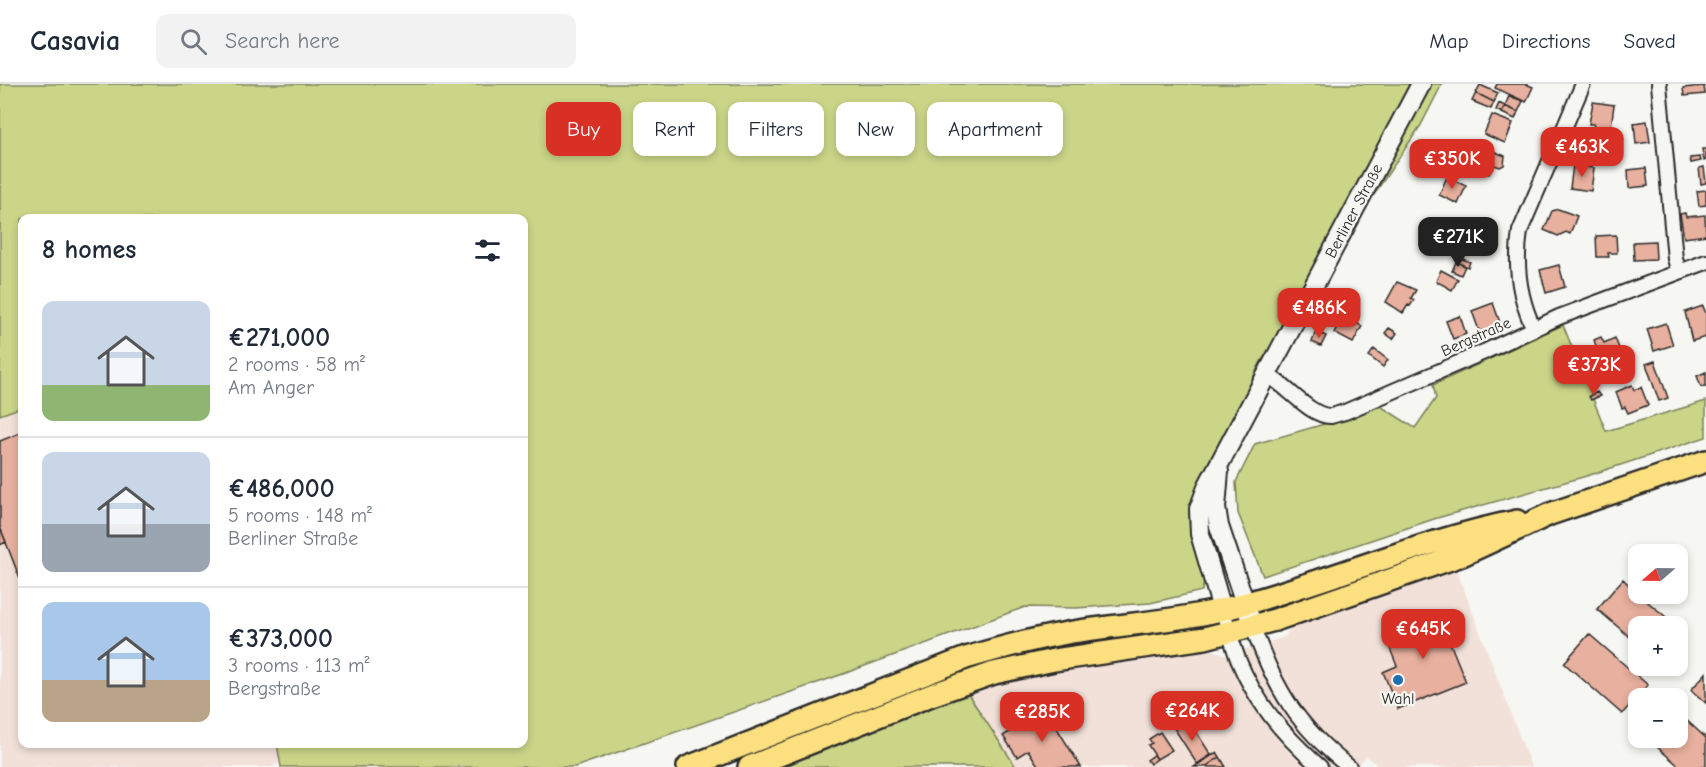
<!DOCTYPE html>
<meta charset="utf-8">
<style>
:root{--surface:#fff;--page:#f2f2f3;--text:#1f2937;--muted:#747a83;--line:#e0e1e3;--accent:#d93025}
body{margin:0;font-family:"Comic Neue",sans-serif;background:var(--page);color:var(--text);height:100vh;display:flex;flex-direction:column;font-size:22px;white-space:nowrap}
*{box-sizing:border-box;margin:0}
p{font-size:20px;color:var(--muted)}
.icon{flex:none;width:33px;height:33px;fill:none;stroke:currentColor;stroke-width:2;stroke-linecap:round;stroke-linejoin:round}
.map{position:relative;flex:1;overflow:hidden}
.details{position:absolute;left:18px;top:130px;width:510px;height:534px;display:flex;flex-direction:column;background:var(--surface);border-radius:12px;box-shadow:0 3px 9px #0003}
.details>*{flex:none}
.banner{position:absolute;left:546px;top:18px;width:570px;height:54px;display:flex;gap:12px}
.needle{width:39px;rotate:250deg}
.buttons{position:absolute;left:1628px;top:460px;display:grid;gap:12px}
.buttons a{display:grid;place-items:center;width:60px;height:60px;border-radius:12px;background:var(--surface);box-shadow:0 3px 9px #0003;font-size:30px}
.price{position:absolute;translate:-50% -51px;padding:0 14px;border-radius:12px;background:var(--accent);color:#fff;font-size:20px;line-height:39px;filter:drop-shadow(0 2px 3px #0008)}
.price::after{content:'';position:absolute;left:50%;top:36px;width:18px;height:14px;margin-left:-9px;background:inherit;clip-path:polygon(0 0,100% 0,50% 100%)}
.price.current{background:#222;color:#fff}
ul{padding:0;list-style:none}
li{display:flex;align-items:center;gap:18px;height:150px;padding:0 24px}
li+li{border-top:2px solid var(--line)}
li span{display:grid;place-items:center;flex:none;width:168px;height:120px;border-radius:12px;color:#555}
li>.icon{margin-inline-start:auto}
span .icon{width:72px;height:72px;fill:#fffc;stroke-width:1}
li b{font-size:26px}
h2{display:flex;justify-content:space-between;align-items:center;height:72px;padding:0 24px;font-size:26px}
.pill{padding:0 21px;border-radius:12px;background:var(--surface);box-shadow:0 3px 9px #0003;font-size:21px;line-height:54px}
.pill.current{background:var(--accent);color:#fff}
header{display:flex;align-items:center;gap:36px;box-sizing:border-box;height:84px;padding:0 30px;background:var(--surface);border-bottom:2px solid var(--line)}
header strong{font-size:28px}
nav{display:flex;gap:33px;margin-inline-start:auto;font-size:21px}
.search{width:420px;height:54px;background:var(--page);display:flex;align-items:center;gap:15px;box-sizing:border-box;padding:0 21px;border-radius:12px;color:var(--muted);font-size:22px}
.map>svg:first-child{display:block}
.built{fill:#f2e1d9}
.green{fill:#cad588;stroke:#7a805a;stroke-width:1.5}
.building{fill:#e8b09e;stroke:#2b2b2b;stroke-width:1.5}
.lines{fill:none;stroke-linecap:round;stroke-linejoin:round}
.street-casing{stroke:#2b2b2b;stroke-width:18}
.secondary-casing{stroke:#2b2b2b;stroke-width:22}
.primary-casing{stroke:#2b2b2b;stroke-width:26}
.street{stroke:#f6f6f2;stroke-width:14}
.secondary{stroke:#f6f6f2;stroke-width:18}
.primary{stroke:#fce080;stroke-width:21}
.poi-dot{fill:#1f6fb2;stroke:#f6f6f2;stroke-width:2}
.labels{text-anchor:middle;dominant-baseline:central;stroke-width:4.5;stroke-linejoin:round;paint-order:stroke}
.street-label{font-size:16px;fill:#2b2b2b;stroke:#f6f6f2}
.poi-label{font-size:16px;fill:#2b2b2b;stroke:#f6f6f2}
</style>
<header>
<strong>Casavia</strong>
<div class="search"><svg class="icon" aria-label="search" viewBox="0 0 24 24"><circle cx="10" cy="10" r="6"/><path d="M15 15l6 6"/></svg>Search here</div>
<nav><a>Map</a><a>Directions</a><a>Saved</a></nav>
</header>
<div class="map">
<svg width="1706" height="683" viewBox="0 0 1706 683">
<rect width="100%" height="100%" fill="#f6f6f2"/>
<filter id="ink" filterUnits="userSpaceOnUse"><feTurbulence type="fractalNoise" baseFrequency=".0167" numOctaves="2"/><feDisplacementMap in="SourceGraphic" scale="12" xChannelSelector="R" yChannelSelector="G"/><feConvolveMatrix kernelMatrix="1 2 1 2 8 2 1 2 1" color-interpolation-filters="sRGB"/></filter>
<g filter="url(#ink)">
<path class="built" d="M22,323V660H277L280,679L271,683H0V331Z
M1455,482L1531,683H1379L1366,672L1357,683H1016L966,607L1015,592L1206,563L1226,571L1285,553L1293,539Z"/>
<path class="green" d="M0,0H1442L1421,41L1260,279L1189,430L1190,447L1205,491L1202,507L1150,519L1076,524L1025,523L843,590L575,683H281L277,660H524V135H22V323L0,331Z
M1563,241L1606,347L1706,317V353L1590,391L1437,434L1263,492L1238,429L1236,398L1255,360L1345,334L1374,321L1382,323L1415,344L1436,314L1433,301Z
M966,607L1016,683H773Z"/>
<path class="building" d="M1497,0H1526L1533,3L1526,18L1495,4Z
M1480,1L1498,9L1494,18L1476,9Z
M1704,2L1705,10L1684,12L1683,4Z
M1476,9L1494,18L1491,25L1472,17Z
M1509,12L1523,17L1518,28L1505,22Z
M1593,18L1614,21L1611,43L1607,42L1606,46L1593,44L1594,40H1589Z
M1499,19L1505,22L1502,29L1496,26Z
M1505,22L1518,28L1515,35L1502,29Z
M1492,31L1513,39L1505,59L1484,50Z
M1647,37L1650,58L1636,60L1634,39Z
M1481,62L1505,72L1504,81L1500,83L1494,81L1489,90L1472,82L1475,69L1477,70Z
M1702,65H1706V76L1704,77Z
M1454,68L1461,71L1459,75L1461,76L1456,87L1445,82L1450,70L1453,71Z
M1700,73L1701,77L1691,79L1690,74Z
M1573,81L1594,84L1591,107L1570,104Z
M1704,83L1706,99L1701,100L1699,84Z
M1646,84L1648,102L1629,104L1628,86Z
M1447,93L1466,102L1458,120L1439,111Z
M1706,106V121L1699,122L1697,107Z
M1558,125L1577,132L1570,150L1566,148L1558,152L1544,146L1552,127Z
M1685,129L1686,133L1705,131L1706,151L1684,154L1680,130Z
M1461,143L1478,150L1471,167L1466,165L1464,169L1457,165L1458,162L1454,160Z
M1616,151L1617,169H1608L1609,173H1597L1596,152Z
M1655,157L1656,175L1634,176L1633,158Z
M1458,173L1470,178L1468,183L1456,178Z
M1456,178L1465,182L1461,191L1452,187Z
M1559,181L1565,203L1546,209L1540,186Z
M1441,186L1458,195L1452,206L1436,197Z
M1397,198L1416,206L1411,214L1414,216L1410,222L1408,221L1403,229L1386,218Z
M1493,219L1502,244L1481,252L1472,227Z
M1703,222L1706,230V253L1692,257L1685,228Z
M1342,232L1362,242L1353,259L1334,249Z
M1460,232L1466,250L1453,255L1446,237Z
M1666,239L1673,261L1654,267L1647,245Z
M1389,244L1397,249L1393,255L1385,249Z
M1316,247L1326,252L1321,262L1312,258Z
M1601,253L1604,259L1615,254L1622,272L1601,281L1594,263L1596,262L1594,256Z
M1374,265L1388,276L1383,283L1369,272Z
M1655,277L1668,314L1659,317L1646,280Z
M1706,288V302L1701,303L1697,292Z
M1632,301L1634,306L1641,303L1648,321L1628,329L1625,323L1622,324L1616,308Z
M1597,308L1600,312L1591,316L1589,312Z
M22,348V500L0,443V357Z
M0,443L6,458L0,461Z
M1623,495L1638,510L1682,546L1677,551V543H1638V560L1597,525Z
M1450,526L1459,549L1448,554L1466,598L1398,625L1383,588L1397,582L1385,552Z
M1589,550L1648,601L1622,630L1564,579Z
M1706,589V619L1691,606Z
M1045,626L1047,628L1081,683H1039L1028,666L1017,673L1003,652Z
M1684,634L1706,654V683H1680L1658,664L1666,654H1677V642Z
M1188,635L1211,671L1197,680L1174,644Z
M1160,648L1172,666L1157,675L1148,661L1152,659L1149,655Z
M1217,668L1220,673L1205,683H1194Z
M1154,671L1157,675L1150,680L1147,676Z
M1220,673L1226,683H1205Z"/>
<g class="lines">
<defs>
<path id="street" d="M1659,0L1675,175L1679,188
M1534,245C1519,214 1515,180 1520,147L1583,0
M1267,291C1286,300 1310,333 1331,332C1335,331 1341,329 1345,328L1484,268L1559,233L1706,178
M1222,525C1228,542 1232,559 1238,575C1255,618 1285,653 1320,683
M1253,543C1275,605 1297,642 1349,683"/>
<path id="secondary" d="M1219,387L1216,424L1219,442L1253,543
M1222,525L1200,450L1199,425L1208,401L1421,0"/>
<path id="primary" d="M688,683L966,574C999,564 1033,555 1067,549C1120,540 1173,538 1225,525C1324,500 1417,457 1517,437
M749,683L934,610L994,589L1054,576L1205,554L1275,536L1462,471L1550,430L1706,377"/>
</defs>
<use href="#street" class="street-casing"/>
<use href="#secondary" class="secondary-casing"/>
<use href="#primary" class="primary-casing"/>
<use href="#street" class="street"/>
<use href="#secondary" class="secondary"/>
<use href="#primary" class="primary"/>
</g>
</g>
<circle class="poi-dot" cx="1398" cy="596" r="6"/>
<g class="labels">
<g class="street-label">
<text transform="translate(1354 127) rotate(-62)">Berliner Straße</text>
<text transform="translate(1476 253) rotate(-24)">Bergstraße</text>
</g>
<g class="poi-label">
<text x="1398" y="615">Wahl</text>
</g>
</g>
</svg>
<div class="buttons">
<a><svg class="needle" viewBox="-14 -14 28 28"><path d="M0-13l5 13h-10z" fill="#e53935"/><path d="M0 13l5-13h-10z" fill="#747a83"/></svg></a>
<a>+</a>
<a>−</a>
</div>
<b class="price" style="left:1582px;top:94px">€463K</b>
<b class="price" style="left:1452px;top:106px">€350K</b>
<b class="price current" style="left:1458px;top:184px">€271K</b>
<b class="price" style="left:1319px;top:255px">€486K</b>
<b class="price" style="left:1594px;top:312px">€373K</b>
<b class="price" style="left:1423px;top:576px">€645K</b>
<b class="price" style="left:1192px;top:658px">€264K</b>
<b class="price" style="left:1042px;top:659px">€285K</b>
<div class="banner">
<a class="pill current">Buy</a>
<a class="pill">Rent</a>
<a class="pill">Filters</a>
<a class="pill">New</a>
<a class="pill">Apartment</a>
</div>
<section class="details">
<h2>8 homes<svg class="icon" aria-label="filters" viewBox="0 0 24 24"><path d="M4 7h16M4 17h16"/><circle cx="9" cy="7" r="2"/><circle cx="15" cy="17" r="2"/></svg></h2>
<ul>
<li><span style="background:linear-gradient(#c9d6e8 70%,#8fb573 0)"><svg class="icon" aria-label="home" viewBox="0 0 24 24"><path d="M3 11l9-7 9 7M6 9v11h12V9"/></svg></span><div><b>€271,000</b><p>2 rooms · 58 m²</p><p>Am Anger</p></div></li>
<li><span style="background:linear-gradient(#c9d6e8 60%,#9aa5b1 0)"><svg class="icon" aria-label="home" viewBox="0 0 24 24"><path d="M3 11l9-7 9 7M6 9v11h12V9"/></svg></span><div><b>€486,000</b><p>5 rooms · 148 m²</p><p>Berliner Straße</p></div></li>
<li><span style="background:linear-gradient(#a9c7e8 65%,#b9a48a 0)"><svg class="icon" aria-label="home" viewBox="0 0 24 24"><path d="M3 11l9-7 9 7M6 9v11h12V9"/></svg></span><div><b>€373,000</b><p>3 rooms · 113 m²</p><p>Bergstraße</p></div></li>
</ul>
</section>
</div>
